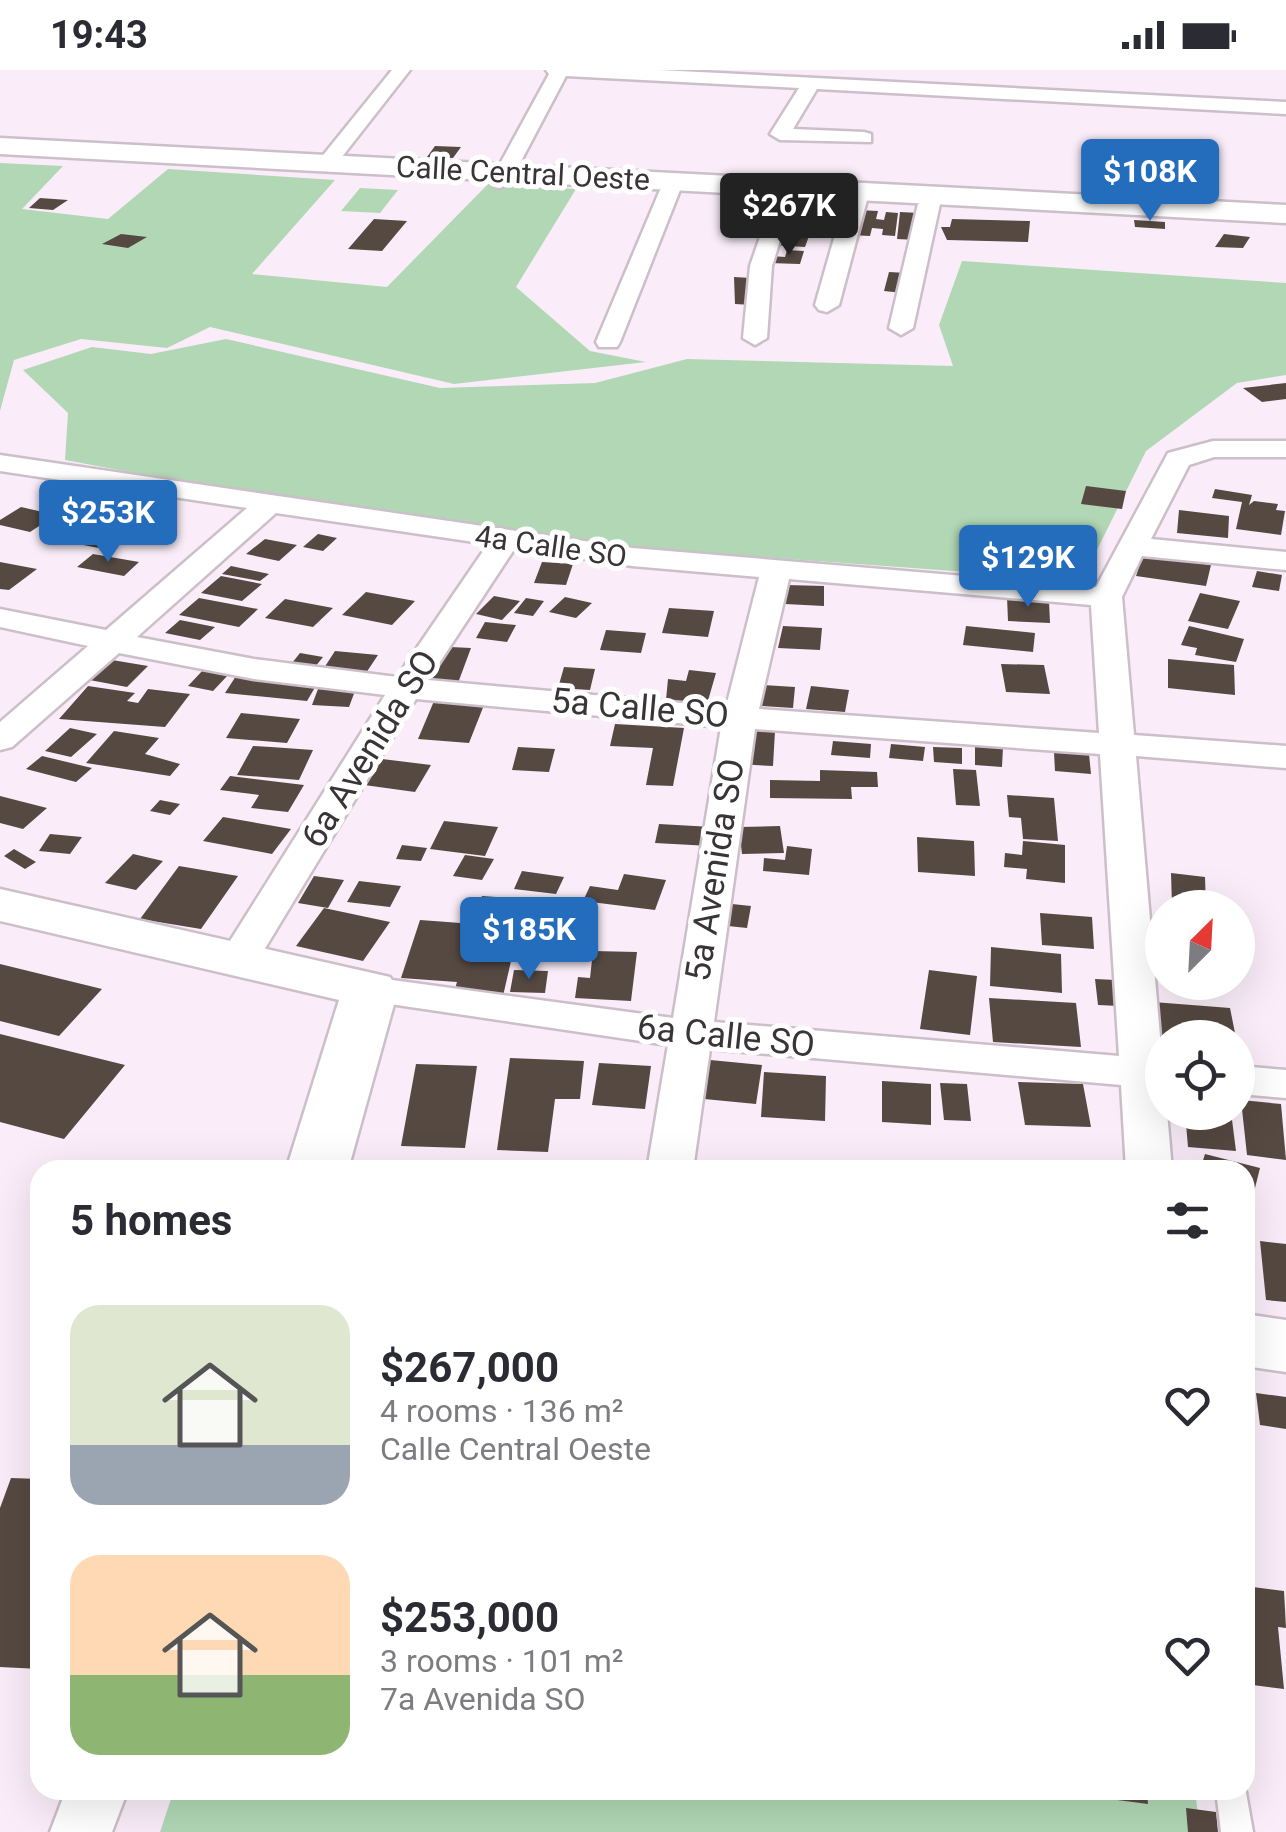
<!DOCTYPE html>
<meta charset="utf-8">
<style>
:root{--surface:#fff;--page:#f7f7f7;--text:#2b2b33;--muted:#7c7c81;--accent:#246cbc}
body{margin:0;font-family:Roboto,sans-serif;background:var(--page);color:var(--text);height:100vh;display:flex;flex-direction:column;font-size:38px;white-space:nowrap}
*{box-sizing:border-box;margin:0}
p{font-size:32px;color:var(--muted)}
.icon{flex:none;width:55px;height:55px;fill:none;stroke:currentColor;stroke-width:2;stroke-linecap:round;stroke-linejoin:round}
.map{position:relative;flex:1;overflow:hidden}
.sheet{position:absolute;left:30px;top:1090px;width:1225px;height:640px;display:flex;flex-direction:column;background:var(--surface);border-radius:30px;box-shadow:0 10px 40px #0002}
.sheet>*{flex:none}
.needle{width:65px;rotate:24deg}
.fabs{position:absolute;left:1145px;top:820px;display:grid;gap:20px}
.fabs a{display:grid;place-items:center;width:110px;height:110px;border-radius:50%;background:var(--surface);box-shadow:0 10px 40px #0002;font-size:50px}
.price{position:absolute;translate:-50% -85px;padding:0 22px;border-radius:10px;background:var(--accent);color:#fff;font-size:32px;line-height:65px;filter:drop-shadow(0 2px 5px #0008)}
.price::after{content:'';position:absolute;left:50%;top:60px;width:30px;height:22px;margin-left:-15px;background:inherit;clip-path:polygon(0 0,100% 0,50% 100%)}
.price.active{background:#222;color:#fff}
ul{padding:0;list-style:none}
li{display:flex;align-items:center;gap:30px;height:250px;padding:0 40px}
li span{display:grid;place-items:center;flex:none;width:280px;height:200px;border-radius:30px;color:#555}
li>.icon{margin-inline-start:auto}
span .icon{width:120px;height:120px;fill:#fffc;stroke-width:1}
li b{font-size:42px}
h2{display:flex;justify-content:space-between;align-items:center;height:120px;padding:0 40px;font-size:42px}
.status{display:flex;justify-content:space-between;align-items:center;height:70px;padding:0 50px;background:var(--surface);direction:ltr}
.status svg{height:28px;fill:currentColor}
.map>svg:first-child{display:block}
.green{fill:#b1d7b5}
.building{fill:#564942}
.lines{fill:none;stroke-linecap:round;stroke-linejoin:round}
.lane-casing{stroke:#ccbfca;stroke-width:5}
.street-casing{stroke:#ccbfca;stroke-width:5}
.secondary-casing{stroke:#ccbfca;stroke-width:5}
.lane{fill:#fff;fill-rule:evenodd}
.street{fill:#fff;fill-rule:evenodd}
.secondary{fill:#fff;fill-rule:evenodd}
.labels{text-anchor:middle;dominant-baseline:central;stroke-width:10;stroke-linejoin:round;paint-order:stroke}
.far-street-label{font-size:30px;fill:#393438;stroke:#fff}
.street-label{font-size:35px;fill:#393438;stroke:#fff}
</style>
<div class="status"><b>19:43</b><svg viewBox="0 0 49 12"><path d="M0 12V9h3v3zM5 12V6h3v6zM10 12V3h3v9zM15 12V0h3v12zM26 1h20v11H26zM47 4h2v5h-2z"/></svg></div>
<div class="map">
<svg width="1286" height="1762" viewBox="0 0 1286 1762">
<rect width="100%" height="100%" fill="#faedf9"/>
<path class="green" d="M0,93L63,96L22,139L108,149L168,99L335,110L252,204L387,217L489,113L576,119L516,217L590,281L646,292L454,314L210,257L167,278L81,269L14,290L0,341Z
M360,118L398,120L380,143L341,141Z
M962,191L1286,213V305L1237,313L1146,381L1090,494L1048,508L475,466L65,390L68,343L23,300L92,277L151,284L226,269L440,318L595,313L687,289L953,296L939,255Z
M174,1720H1195L1200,1762H160Z"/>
<path class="building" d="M435,76L461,77L453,88L427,87Z
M40,128L68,130L53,140L29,138Z
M782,137L817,138L814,151L778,149Z
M824,139L849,140L843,165L825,164L826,156L834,157L837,146L822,145Z
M858,140L878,141L876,149L884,150L886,142L898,143L895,166L882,165L883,159L872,158L870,166L850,165Z
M900,142L919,143L916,170L897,169Z
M374,149L407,151L382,181L348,179Z
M952,149L1030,151L1028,172L947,170L941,157H950Z
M1134,150L1165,152V159L1135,157Z
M121,164L147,167L128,178L102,174Z
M1224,164L1250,167L1243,178L1215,177Z
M791,165L809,166L805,177L773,175L774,169L790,170Z
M787,180L804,181L800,194L769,193L772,186L785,187Z
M889,202L907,203L903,223L884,221Z
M734,207L751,208L752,235L735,234Z
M1286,313V329L1262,332L1243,318Z
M67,412L90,416L71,431L49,427Z
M1086,416L1126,421L1122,439L1081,434Z
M1215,419L1252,425L1249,435L1254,431L1278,434L1276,440L1285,441L1281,465L1236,459L1242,432L1212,428Z
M115,421L137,425L123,436L100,432Z
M21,437L56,445L30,462L0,455V450Z
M1179,440L1229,446L1228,468L1177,463Z
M72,447L95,453L69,471L45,465Z
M93,463L119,468L104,479L78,474Z
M318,464L337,468L323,481L303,477Z
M265,469L297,475L279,491L246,484Z
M93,484L139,492L124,506L77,497Z
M1143,485L1211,495L1206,516L1136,506Z
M0,492L37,499L9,520L0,519Z
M542,492L573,494L566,515L534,513Z
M231,496L269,504L260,511L222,504Z
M1257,501L1282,505L1279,521L1252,517Z
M221,506L262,514L242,531L201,523Z
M786,515L824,516V536L785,534Z
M366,522L415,531L392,555L342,545Z
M1200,523L1240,531L1228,559L1188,551Z
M494,526L520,531L502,550L476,544Z
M565,527L592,533L576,548L549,542Z
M1007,527L1049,531L1050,553L1008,551Z
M199,528L258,539L239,557L179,545Z
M526,528L544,531L533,546L514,543Z
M285,529L333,538L313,557L265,548Z
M669,538L714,541L708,567L662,563Z
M180,550L215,557L200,570L165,563Z
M485,552L516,555L507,572L476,568Z
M783,556L822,558L820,580L778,578Z
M966,556L1035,563L1033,582L963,575Z
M1189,556L1244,569L1236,592L1195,585L1197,578L1181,575Z
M606,560L646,563L641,583L600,580Z
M430,576L471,578L458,613L417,611Z
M335,581L378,585L366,603L324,598Z
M300,583L323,587L315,597L292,593Z
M106,589L148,596L127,617L84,609Z
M1168,589L1234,595L1235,625L1168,618Z
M1001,594L1044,595L1050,624L1006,622Z
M564,597L595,599L590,620L558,618Z
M204,599L229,604L213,621L188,616Z
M689,600L716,603L707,634L666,630L668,609L686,611Z
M236,606L317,614L307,631L225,623Z
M763,615L795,617L793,638L761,636Z
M88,616L135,623L127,631L138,633L148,619L190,624L165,657L59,649Z
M811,616L849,620L845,642L806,639Z
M318,619L355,621L349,637L312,635Z
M434,631L484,635L469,673L418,669Z
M241,643L300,649L287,673L226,668Z
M615,654L684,658L673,716L646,715L653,678L610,676Z
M70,658L97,664L71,687L45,681Z
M741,659L775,661L773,696L735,694Z
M114,661L159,668L145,684L180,694L170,706L86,693Z
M833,671L871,674L870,688L831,685Z
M891,674L925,677L923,691L889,688Z
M975,675L1003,677L1002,697L975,695Z
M253,676L271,677L313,680L299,710L237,705Z
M518,677L555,679L549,702L512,700Z
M933,677L962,678V694L934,692Z
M1054,682L1089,684L1091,704L1055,701Z
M42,686L92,698L76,712L26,699Z
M374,688L431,695L415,722L357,714Z
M953,699L976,700L980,736L956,735Z
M820,700L877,702L878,717H851L852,729L770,728V710L820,711Z
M230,706L304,715L288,742L251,738L259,725L220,720Z
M1007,725L1054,728L1058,771L1023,769L1021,748L1009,747Z
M0,726L47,738L23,759L0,753Z
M160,730L180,734L170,745L150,741Z
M223,747L291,759L272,784L203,771Z
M444,751L498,757L485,786L430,779Z
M659,754L712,757L710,776L655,773Z
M780,756L784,783L742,784L739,757Z
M50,764L82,767L70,784L39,781Z
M917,767L974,771L975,806L918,802Z
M1023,771L1065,775V813L1026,809L1027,799L1004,797L1005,783L1022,785Z
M402,775L427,778L421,791L396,789Z
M787,776L812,779L809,805L763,801L764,788L785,790Z
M14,779L36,792L25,799L4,786Z
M133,784L163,791L136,820L105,813Z
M465,785L494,789L482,810L453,806Z
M179,796L238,806L201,859L140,849Z
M522,801L564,807L556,824L514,819Z
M1171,803L1205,807L1206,838L1172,836Z
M624,804L666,810L655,840L583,831L590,816L618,820Z
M314,806L344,810L328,838L298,833Z
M359,811L401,816L390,837L347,832Z
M482,826L526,829L520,852L541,853L531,892L511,891L503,926L454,922L457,912L401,908L420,850L474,854Z
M713,832L751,836L747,858L709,854Z
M324,838L390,852L363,891L296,876Z
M1040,843L1092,847L1094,879L1042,875Z
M1238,874L1246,875L1249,897L1238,896Z
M991,877L1061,884L1062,923L990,916Z
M593,881L637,882L631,931L575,928L578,907L590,908Z
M0,894L102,919L59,966L0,951Z
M514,900L548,901L545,923L510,922Z
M929,900L977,906L970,965L920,959Z
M1095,909L1116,910L1119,936L1098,935Z
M989,928L1076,933L1081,977L993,972Z
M1153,932L1230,938L1236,968H1162L1160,980Z
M0,964L125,995L64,1069L0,1052Z
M510,988L584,991L580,1029H555L548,1082L497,1080Z
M700,989L762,995L756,1034L694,1028Z
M599,993L651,996L645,1039L592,1035Z
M416,994L477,996L465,1078L401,1076Z
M764,1002L826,1006L825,1051L761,1047Z
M882,1011L931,1014V1055L882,1052Z
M1018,1012L1083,1014L1091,1057L1025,1055Z
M940,1013L967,1014L971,1051L944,1050Z
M1241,1030L1281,1034L1286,1090L1247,1085Z
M1185,1042H1231L1236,1081L1188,1077Z
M1205,1084L1260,1098L1252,1130L1245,1128V1100H1200Z
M1260,1171L1286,1174V1232L1266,1230Z
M1256,1323L1286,1327V1359L1260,1355Z
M1245,1332H1247L1254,1378L1245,1377Z
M11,1408L40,1409V1599L0,1597V1438Z
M1245,1516L1284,1521L1286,1558L1278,1557L1284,1619L1245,1614Z
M1102,1720H1147L1148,1734L1102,1728Z
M1186,1738L1216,1742L1218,1762H1188Z"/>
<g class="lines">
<defs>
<path id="lane" d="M1245,1717L1253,1762H1221L1216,1720H1245Z"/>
<path id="street" d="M392,0H410L334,97H320V89Z
M546,0H659L1286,32V44L817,19L793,59L864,62L871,64V72L780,70L770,64L799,18L566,6L510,112L500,118L493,116L490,112L549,4Z
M670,114L680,120L620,272L617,277H599L596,272L660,120Z
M784,120L794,126L772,196L767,268L755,275L743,268L750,196L774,126Z
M856,124L867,130L839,235L827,242L819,240L815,235L845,130Z
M929,128L940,134L913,258L901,265L889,258L918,134Z
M1213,371H1286V387H1214L1189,395L1151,469L1286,482V500L1142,486L1122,527L1134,665L1286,676V698L1136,686L1162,990V1042H1167L1172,1100H1126L1121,1015L710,979L693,1100H647L668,975L356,929L350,920L356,911L370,907L673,948L721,657L416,629L258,890L252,899L238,902L224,899L218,890L385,625L254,609L119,583L12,677L0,680V652L88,576L0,557V539L106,560L247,438L0,401V385L632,478L1096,517L1168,383ZM276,443L488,474L397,607L254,589L137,567ZM515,478L632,496L759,507L726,637L428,610ZM789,509L1091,535L1099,663L759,639ZM755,659L1100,684L1119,986L714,952Z
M1238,996L1286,1000V1028L1238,1024Z
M66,1720H128L112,1762H50Z"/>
<path id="secondary" d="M0,68L1286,135V153L0,84Z
M0,819L390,907L398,920L348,1100H286L339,930L0,851Z
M1245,1244L1286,1250V1302L1245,1296Z"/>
</defs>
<use href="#lane" class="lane-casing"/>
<use href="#street" class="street-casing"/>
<use href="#secondary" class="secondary-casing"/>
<use href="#lane" class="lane"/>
<use href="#street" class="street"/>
<use href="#secondary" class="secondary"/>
</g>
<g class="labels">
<g class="far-street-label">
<text transform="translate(523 103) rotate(3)">Calle Central Oeste</text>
<text transform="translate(551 476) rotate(8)">4a Calle SO</text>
</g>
<g class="street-label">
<text transform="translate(640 638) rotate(5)">5a Calle SO</text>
<text transform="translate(370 679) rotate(-58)">6a Avenida SO</text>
<text transform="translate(715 800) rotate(-81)">5a Avenida SO</text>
<text transform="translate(726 966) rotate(6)">6a Calle SO</text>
</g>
</g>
</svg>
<div class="fabs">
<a><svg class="needle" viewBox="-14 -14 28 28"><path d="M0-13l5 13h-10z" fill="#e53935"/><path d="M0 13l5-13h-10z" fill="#7c7c81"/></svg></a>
<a><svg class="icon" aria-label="locate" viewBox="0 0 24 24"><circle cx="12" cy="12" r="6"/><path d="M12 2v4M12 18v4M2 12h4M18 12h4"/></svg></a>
</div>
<b class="price" style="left:1150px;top:154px">$108K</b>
<b class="price active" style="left:789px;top:188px">$267K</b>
<b class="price" style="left:108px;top:495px">$253K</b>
<b class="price" style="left:1028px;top:540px">$129K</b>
<b class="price" style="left:529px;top:912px">$185K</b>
<section class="sheet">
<h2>5 homes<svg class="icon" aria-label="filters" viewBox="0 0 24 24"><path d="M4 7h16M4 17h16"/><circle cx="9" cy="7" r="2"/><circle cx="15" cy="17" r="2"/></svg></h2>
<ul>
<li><span style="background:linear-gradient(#dfe7d0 70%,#9aa5b1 0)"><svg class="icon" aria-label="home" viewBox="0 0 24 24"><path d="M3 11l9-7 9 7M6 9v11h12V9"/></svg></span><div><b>$267,000</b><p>4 rooms · 136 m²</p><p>Calle Central Oeste</p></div><svg class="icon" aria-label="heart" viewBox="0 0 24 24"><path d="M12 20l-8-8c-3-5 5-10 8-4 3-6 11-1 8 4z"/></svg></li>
<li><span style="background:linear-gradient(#ffd9b3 60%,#8fb573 0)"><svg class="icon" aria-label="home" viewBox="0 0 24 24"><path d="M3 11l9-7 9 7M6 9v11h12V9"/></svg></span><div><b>$253,000</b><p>3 rooms · 101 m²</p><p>7a Avenida SO</p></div><svg class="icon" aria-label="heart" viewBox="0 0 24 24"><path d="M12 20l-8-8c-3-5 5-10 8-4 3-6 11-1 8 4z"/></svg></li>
</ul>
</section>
</div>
